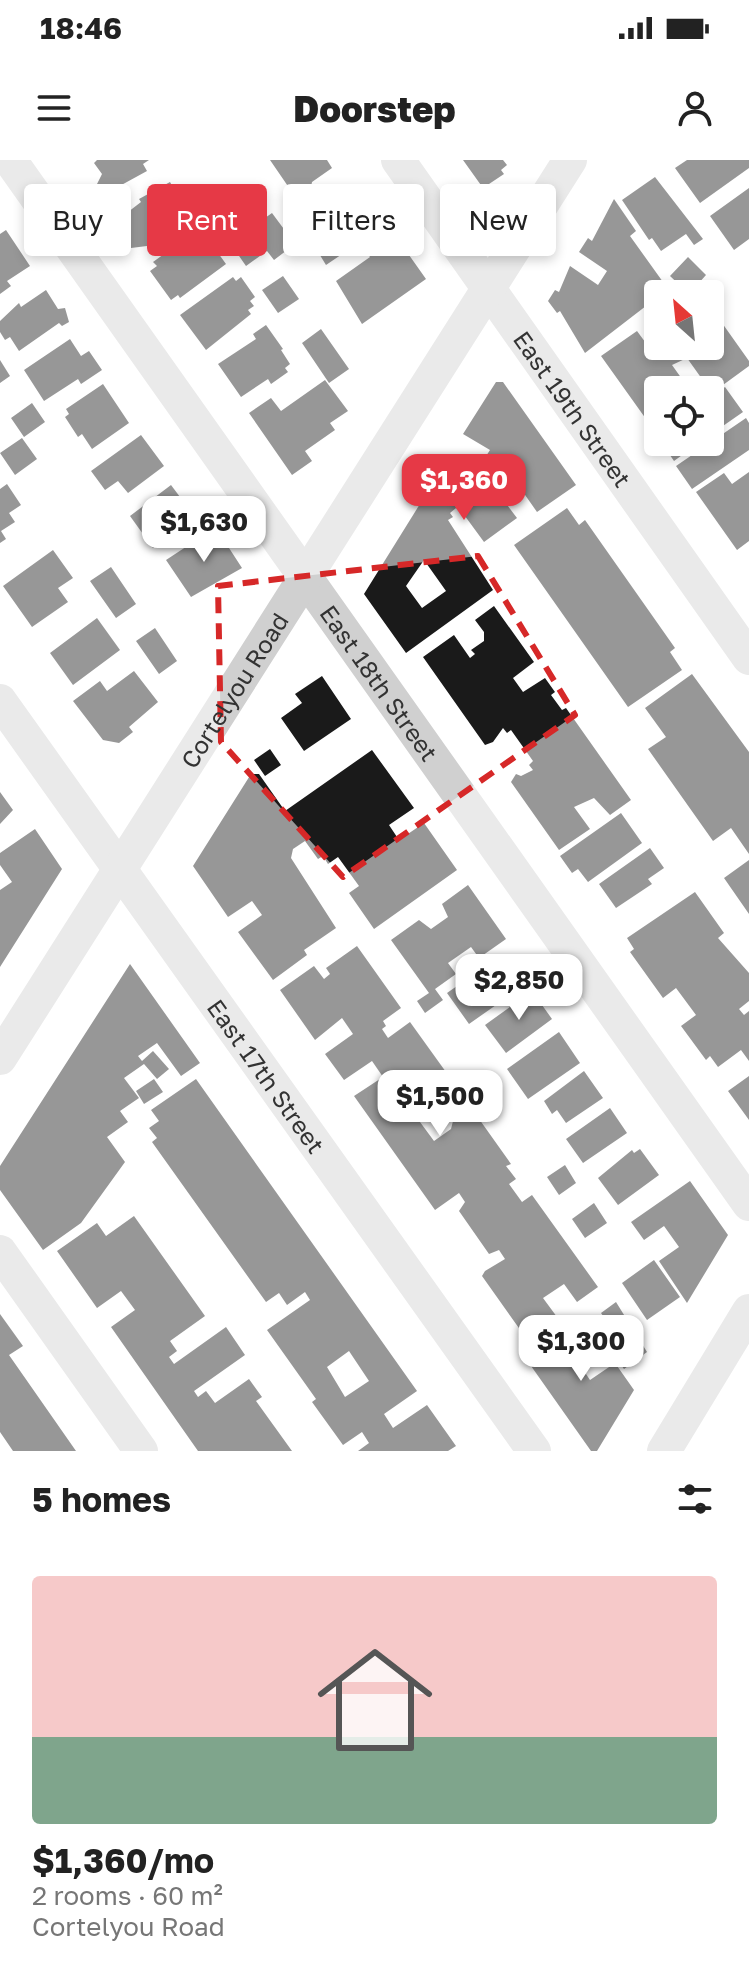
<!DOCTYPE html>
<meta charset="utf-8">
<style>
:root{--surface:#fff;--page:#f6f6f6;--text:#222;--muted:#767676;--accent:#e63946}
body{margin:0;font-family:"Golos Text",sans-serif;background:var(--page);color:var(--text);height:100vh;display:flex;flex-direction:column;font-size:30px;white-space:nowrap}
*{box-sizing:border-box;margin:0}
p{font-size:26px;color:var(--muted)}
.icon{flex:none;width:44px;height:44px;fill:none;stroke:currentColor;stroke-width:2;stroke-linecap:round;stroke-linejoin:round}
.map{position:relative;height:1291px;overflow:hidden}
.panel{display:flex;flex-direction:column;background:var(--surface);flex:1}
.panel>*{flex:none}
.guide{position:absolute;left:24px;top:24px;width:702px;height:72px;display:flex;gap:16px}
.needle{width:52px;rotate:333deg}
.tools{position:absolute;left:644px;top:120px;display:grid;gap:16px}
.tools a{display:grid;place-items:center;width:80px;height:80px;border-radius:8px;background:var(--surface);box-shadow:0 4px 12px #0003;font-size:40px}
.price{position:absolute;translate:-50% -68px;padding:0 18px;border-radius:16px;background:#fff;color:#222;font-size:26px;line-height:52px;filter:drop-shadow(0 2px 4px #0008)}
.price::after{content:'';position:absolute;left:50%;top:48px;width:24px;height:18px;margin-left:-12px;background:inherit;clip-path:polygon(0 0,100% 0,50% 100%)}
.price.active{background:var(--accent);color:#fff}
ul{padding:0;list-style:none}
li{display:grid;align-content:center;gap:16px;height:424px;padding:0 32px}
li span{display:grid;place-items:center;height:248px;border-radius:8px;color:#555}
li>.icon{margin-inline-start:auto}
span .icon{width:144px;height:144px;fill:#fffc;stroke-width:1}
li b{font-size:34px}
h2{display:flex;justify-content:space-between;align-items:center;height:96px;padding:0 32px;font-size:34px}
.chip{padding:0 28px;border-radius:8px;background:var(--surface);box-shadow:0 4px 12px #0003;font-size:28px;line-height:72px}
.chip.active{background:var(--accent);color:#fff}
.status{display:flex;justify-content:space-between;align-items:center;height:56px;padding:0 40px;background:var(--surface);direction:ltr}
.status svg{height:22px;fill:currentColor}
header{display:flex;justify-content:space-between;align-items:center;height:104px;padding:0 32px;background:var(--surface);font-size:36px;font-weight:800}
.map>svg:first-child{display:block}
.building{fill:#1a1a1a;fill-rule:evenodd}
.lines{fill:none;stroke-linecap:round;stroke-linejoin:round}
.minor{stroke:#d0d0d0;stroke-width:34}
.marked{fill:none;stroke:#d62828;stroke-width:6;stroke-dasharray:16 10;stroke-linejoin:round}
.labels{text-anchor:middle;dominant-baseline:central;stroke-width:8;stroke-linejoin:round;paint-order:stroke}
.street-label{font-size:24px;fill:#333;stroke:#fff}
</style>
<div class="status"><b>18:46</b><svg viewBox="0 0 49 12"><path d="M0 12V9h3v3zM5 12V6h3v6zM10 12V3h3v9zM15 12V0h3v12zM26 1h20v11H26zM47 4h2v5h-2z"/></svg></div>
<header><svg class="icon" aria-label="menu" viewBox="0 0 24 24"><path d="M4 6h16M4 12h16M4 18h16"/></svg>Doorstep<svg class="icon" aria-label="person" viewBox="0 0 24 24"><circle cx="12" cy="8" r="4"/><path d="M4 21q1-7 8-7t8 7"/></svg></header>
<div class="map">
<svg width="749" height="1291" viewBox="0 0 749 1291">
<rect width="100%" height="100%" fill="#fff"/>
<path class="building" d="M97,0H149L143,4L147,11L105,34L96,26L102,14L94,3Z
M270,0H327L332,8L312,22L311,27L294,35Z
M463,0H503L507,5L501,10L504,14L483,28Z
M687,0H749V8L700,43L675,8Z
M655,17L703,79L694,85L686,74L661,91L652,78L649,80L622,40Z
M170,22L189,56L147,86L131,88L122,76L128,71L119,59L141,42L139,39Z
M224,26L236,43L210,60L198,43Z
M749,28V79L734,90L710,56Z
M348,36L357,42L362,38L384,72L364,84L358,80L360,82L326,105L315,87L305,94L298,83L307,76L301,67Z
M614,39L636,71L630,76L668,129L585,193L560,151L557,153L548,141L555,130L559,132L570,106L598,125L607,111L579,92L588,78L592,81Z
M272,53L295,84L274,100L267,91L246,106L237,93L258,78L251,68Z
M200,68L226,104L180,138L178,135L171,140L150,111L157,106L153,102Z
M6,70L30,106L7,121L11,126L0,134V74Z
M397,78L426,119L362,164L336,121L370,97L367,93L376,87L378,91Z
M688,97L706,115L689,134L670,116Z
M283,116L299,139L278,153L262,130Z
M233,117L236,121L241,117L255,137L250,141L254,146L248,150L251,154L206,190L180,155Z
M46,130L58,149L65,148L69,162L62,166L59,163L19,191L10,177L5,180L0,172V161L19,143L21,147Z
M710,146L749,201V206L712,233L687,198L672,205L682,219L674,224L679,230H658L656,273L601,196L637,171L651,190L657,186H710Z
M266,165L283,189L281,190L290,204L285,208L288,212L271,224L268,219L241,237L218,204L256,179L253,174Z
M321,169L349,209L329,223L302,183Z
M70,179L81,196L89,191L102,210L81,224L78,219L44,241L24,210Z
M0,200L10,216L0,223Z
M325,220L348,251L330,263L335,270L305,291L312,301L292,315L249,253L271,238L281,251Z
M496,222H503L576,325L537,352L523,332L518,335L510,324L498,333L517,358L484,382L462,352L456,348L450,353L453,357L448,360L493,430L406,493L364,434L451,294L477,310L490,290L463,274ZM424,400L446,431L422,448L406,426Z
M103,224L129,263L92,289L82,274L78,277L65,257L69,254L66,249Z
M725,227L743,252L710,275V238Z
M32,243L45,262L24,277L11,258Z
M746,258L749,263V290L692,329L676,306Z
M141,275L164,306L128,333L118,321L105,330L91,311Z
M22,278L37,299L15,315L0,293Z
M661,282H700L674,301Z
M749,312V381L737,390L696,332L724,313L732,324Z
M7,324L21,345L9,353L15,362L1,371L6,379L0,383V329Z
M171,325L195,357L153,388L130,356Z
M567,348L579,365L585,360L675,488L670,492L682,510L628,547L514,385Z
M218,371L242,408L191,437L166,400L201,377L203,381Z
M53,390L73,418L58,428L68,442L32,467L3,426Z
M111,407L136,444L116,458L90,421Z
M494,446L534,502L513,518L523,532L545,518L555,532L551,535L562,550L566,548L631,640L610,655L594,638L574,647L590,669L559,690L511,622L516,614L521,616L533,610L529,605L533,601L511,570L507,573L503,568L493,582L485,585L423,497L454,475L470,498L475,494L471,490L484,481V472L475,460Z
M97,458L120,490L73,525L50,493Z
M155,468L177,501L159,514L136,481Z
M134,511L158,542L129,567L133,572L119,583L103,580L73,541L100,521L107,531Z
M692,514L749,592V694L731,668L713,681L648,589L666,577L645,548Z
M322,516L351,559L304,591L281,558L302,543L295,534Z
M270,589L281,605L265,616L254,600Z
M372,590L414,648L389,665L399,680L424,663L457,710L374,769L349,733L359,726L338,697L328,704L323,696L318,699L305,681L293,689L291,698L336,768L304,790L307,795L273,820L238,772L262,755L252,741L228,757L193,706L251,614H259L285,651Z
M0,632L13,650L0,664Z
M621,653L642,683L588,722L578,709L572,713L560,696Z
M35,669L62,709L0,807V730L12,722L0,705V693Z
M650,688L664,708L648,719L652,724L616,748L599,724Z
M749,700V754L724,718Z
M468,725L506,779L479,798L471,787L448,803L456,814L435,829L443,840L425,853L417,841L429,833L391,780L419,760L431,769L448,757L442,744Z
M695,732L724,773L718,778L749,813V841L739,849L744,855L749,851V901L741,890L718,907L710,896L706,900L681,866L696,855L676,828L663,838L630,792L634,789L627,778Z
M357,786L401,848L383,861L386,866L382,869L388,878L410,862L456,926L425,948L421,943L416,948L424,959L420,962L434,981L451,969L453,961L444,948L462,935L511,1004L506,1006L516,1019L509,1024L522,1042L532,1035L598,1127L577,1142L564,1124L543,1138L557,1157L526,1178L482,1116L485,1111L505,1099L499,1090L489,1094L459,1051L465,1042L459,1033L435,1050L354,936L383,917L372,901L344,920L325,894L353,874L342,858L315,880L280,830L314,806L324,819L330,814L326,808Z
M501,795L523,826L469,864L447,833Z
M130,804L200,903L181,916L157,883L138,896L142,901L153,891L169,909L157,919L144,904L124,918L139,938L120,951L128,962L107,977L125,1002L81,1063L43,1090L0,1030V1006Z
M532,831L552,859L506,893L485,865Z
M559,872L580,903L528,939L507,909Z
M584,911L603,938L566,963L557,950L552,954L544,941Z
M749,916V960L728,931Z
M154,919L163,932L144,944L136,931Z
M196,919L417,1231L384,1254L393,1268L427,1245L456,1286L448,1291H358L369,1283L362,1272L343,1285L312,1242L316,1239L267,1170L310,1140L305,1132L287,1145L279,1133L266,1142L152,982L157,978L149,968L159,961L151,950ZM349,1191L369,1221L345,1237L327,1207Z
M610,948L627,973L583,1003L566,979Z
M640,989L659,1015L618,1045L598,1018L632,990L634,993Z
M565,1005L576,1023L559,1035L547,1017Z
M690,1021L728,1075L687,1143L659,1101L679,1087L664,1066L644,1080L631,1062Z
M594,1043L607,1063L585,1078L572,1059Z
M134,1056L205,1156L170,1181L177,1191L169,1197L174,1204L226,1167L245,1195L194,1231L198,1237L206,1231L215,1243L249,1219L262,1237L256,1241L292,1291H198L111,1167L135,1150L121,1131L97,1148L57,1091L97,1063L106,1076Z
M654,1100L680,1137L647,1160L622,1123Z
M616,1142L647,1192L624,1209L599,1174L610,1166L601,1153Z
M0,1154L23,1186L9,1195L76,1291H13L0,1272Z
M583,1157L598,1178L586,1187L595,1199L582,1208L590,1220L615,1203L634,1230L597,1291H591L524,1196Z"/>
<g class="lines">
<g class="minor">
<path id="s1" d="M10,0L749,1044"/>
<path id="s2" d="M398,0L749,498"/>
<path id="s3" d="M0,541L534,1291"/>
<path id="s4" d="M0,898L570,0"/>
<path d="M0,1092L141,1291"/>
<path d="M664,1291L749,1151"/>
</g>
</g>
<path d="M0 0H749V1291H0ZM478,396L575,555L343,717L221,582L218,426Z" fill="#fff" fill-opacity=".55" fill-rule="evenodd"/>
<path class="marked" d="M478,396L575,555L343,717L221,582L218,426Z"/>
<g class="labels">
<g class="street-label">
<text stroke="none"><textPath href="#s2" startOffset="304">East 19th Street</textPath></text>
<text stroke="none"><textPath href="#s1" startOffset="640">East 18th Street</textPath></text>
<text stroke="none"><textPath href="#s4" startOffset="436">Cortelyou Road</textPath></text>
<text stroke="none"><textPath href="#s3" startOffset="460">East 17th Street</textPath></text>
</g>
</g>
</svg>
<div class="tools">
<a><svg class="needle" viewBox="-14 -14 28 28"><path d="M0-13l5 13h-10z" fill="#e53935"/><path d="M0 13l5-13h-10z" fill="#767676"/></svg></a>
<a><svg class="icon" aria-label="locate" viewBox="0 0 24 24"><circle cx="12" cy="12" r="6"/><path d="M12 2v4M12 18v4M2 12h4M18 12h4"/></svg></a>
</div>
<b class="price active" style="left:464px;top:362px">$1,360</b>
<b class="price" style="left:204px;top:404px">$1,630</b>
<b class="price" style="left:519px;top:862px">$2,850</b>
<b class="price" style="left:440px;top:978px">$1,500</b>
<b class="price" style="left:581px;top:1223px">$1,300</b>
<div class="guide">
<a class="chip">Buy</a>
<a class="chip active">Rent</a>
<a class="chip">Filters</a>
<a class="chip">New</a>
</div>
</div>
<section class="panel">
<h2>5 homes<svg class="icon" aria-label="filters" viewBox="0 0 24 24"><path d="M4 7h16M4 17h16"/><circle cx="9" cy="7" r="2"/><circle cx="15" cy="17" r="2"/></svg></h2>
<ul>
<li><span style="background:linear-gradient(#f6c9c9 65%,#7fa58c 0)"><svg class="icon" aria-label="home" viewBox="0 0 24 24"><path d="M3 11l9-7 9 7M6 9v11h12V9"/></svg></span><div><b>$1,360/mo</b><p>2 rooms · 60 m²</p><p>Cortelyou Road</p></div></li>
</ul>
</section>
